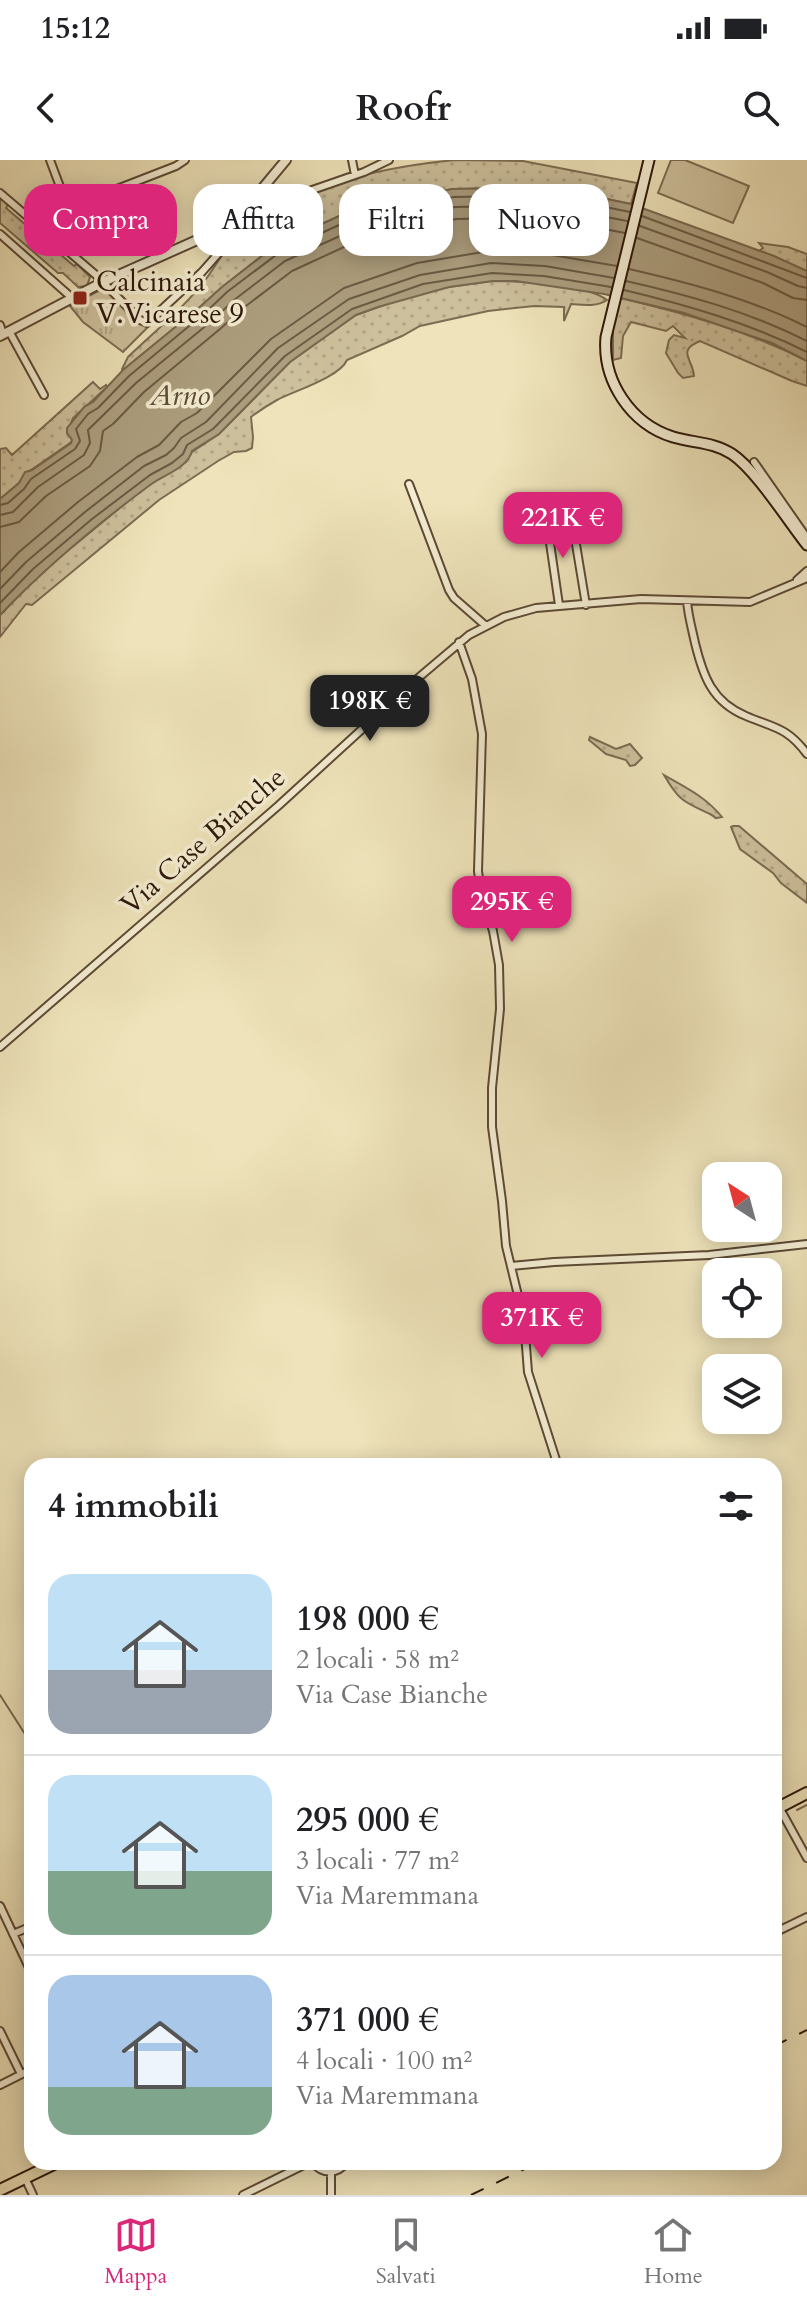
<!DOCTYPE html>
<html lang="it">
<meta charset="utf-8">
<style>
:root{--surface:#fff;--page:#f2f2f2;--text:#202124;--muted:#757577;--line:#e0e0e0;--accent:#db2777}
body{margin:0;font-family:Cardo,serif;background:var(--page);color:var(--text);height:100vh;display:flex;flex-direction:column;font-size:30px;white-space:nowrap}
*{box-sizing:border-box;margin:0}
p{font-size:26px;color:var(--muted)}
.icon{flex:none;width:44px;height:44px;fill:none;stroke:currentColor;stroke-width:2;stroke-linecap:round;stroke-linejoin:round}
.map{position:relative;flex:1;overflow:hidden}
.details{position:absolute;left:24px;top:1298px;width:758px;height:712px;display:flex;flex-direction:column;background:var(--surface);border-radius:24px;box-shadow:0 4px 20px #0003}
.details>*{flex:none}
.guide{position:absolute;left:24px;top:24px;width:760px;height:72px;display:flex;gap:16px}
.needle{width:52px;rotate:324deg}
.controls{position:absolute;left:702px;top:1002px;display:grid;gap:16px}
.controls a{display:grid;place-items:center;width:80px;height:80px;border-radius:16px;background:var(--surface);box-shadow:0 4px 20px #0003;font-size:40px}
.price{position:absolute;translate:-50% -68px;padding:0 18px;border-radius:16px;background:var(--accent);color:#fff;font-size:26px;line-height:52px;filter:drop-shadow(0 2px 4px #0008)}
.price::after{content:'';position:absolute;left:50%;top:48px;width:24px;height:18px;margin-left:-12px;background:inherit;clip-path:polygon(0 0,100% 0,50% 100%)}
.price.current{background:#222;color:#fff}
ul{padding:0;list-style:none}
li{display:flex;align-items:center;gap:24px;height:200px;padding:0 24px}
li+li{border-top:2px solid var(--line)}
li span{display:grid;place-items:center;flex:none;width:224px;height:160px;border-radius:24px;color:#555}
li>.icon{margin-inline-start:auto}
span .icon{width:96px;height:96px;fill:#fffc;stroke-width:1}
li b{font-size:34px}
h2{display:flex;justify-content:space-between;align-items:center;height:96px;padding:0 24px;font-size:34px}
.pill{padding:0 28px;border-radius:24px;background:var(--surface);box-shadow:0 4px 20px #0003;font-size:28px;line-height:72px}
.pill.current{background:var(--accent);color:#fff}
.status{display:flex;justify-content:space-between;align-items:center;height:56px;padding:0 40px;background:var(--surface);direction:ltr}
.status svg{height:22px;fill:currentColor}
header{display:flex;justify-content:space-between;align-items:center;height:104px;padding:0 24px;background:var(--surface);font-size:36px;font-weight:600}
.menu{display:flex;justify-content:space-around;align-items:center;height:112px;border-top:2px solid var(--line);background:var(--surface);font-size:22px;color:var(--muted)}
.menu a{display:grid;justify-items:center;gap:4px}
.menu .current{color:var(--accent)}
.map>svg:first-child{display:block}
.grass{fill:url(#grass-dots);stroke:#7c6c52;stroke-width:2}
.park{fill:url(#park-tufts);stroke:#7c6c52;stroke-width:2}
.pitch{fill:#cdc09c;stroke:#7c6c52;stroke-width:2}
.water{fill:#ac9e7e;stroke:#79684f;stroke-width:2}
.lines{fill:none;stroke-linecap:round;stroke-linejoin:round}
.shore{stroke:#6c5a44;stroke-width:2}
.stream{stroke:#79684f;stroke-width:2}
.minor-casing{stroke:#5c4a35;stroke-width:10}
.tertiary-casing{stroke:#5c4a35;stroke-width:12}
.secondary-casing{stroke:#2c1709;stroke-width:13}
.primary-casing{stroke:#2c1709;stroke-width:14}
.minor{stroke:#f4edd2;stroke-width:6}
.tertiary{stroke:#f4edd2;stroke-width:8}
.secondary{stroke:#f4edd2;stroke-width:9}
.primary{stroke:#eee3ba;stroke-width:10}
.rail{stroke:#2c1709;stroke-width:2;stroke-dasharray:14 14;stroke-linecap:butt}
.poi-dot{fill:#8f2418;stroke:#f4edd2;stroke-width:3}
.labels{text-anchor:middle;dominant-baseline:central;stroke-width:7;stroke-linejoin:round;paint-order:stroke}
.poi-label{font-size:28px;fill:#2c1709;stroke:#f4edd2;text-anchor:start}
.street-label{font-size:28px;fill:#2c1709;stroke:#f4edd2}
.water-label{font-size:30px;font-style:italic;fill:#5f4d38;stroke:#f4edd2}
</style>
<div class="status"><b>15:12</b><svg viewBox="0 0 49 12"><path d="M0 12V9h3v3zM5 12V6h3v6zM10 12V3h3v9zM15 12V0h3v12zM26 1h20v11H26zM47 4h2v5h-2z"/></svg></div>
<header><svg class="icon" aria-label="back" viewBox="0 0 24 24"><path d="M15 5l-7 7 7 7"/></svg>Roofr<svg class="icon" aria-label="search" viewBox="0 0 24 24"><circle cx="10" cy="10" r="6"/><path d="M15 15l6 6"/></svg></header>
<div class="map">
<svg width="807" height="2035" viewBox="0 0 807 2035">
<defs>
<pattern id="grass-dots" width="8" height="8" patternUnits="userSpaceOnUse" patternTransform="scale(2)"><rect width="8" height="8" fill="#cdc09c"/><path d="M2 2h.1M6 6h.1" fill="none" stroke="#b0a485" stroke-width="1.8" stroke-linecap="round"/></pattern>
<pattern id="park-tufts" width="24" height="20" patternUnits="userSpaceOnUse" patternTransform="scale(2)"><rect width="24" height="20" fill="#cdc09c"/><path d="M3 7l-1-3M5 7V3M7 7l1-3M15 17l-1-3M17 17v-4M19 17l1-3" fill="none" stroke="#b0a485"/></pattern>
</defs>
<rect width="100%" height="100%" fill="#eee3ba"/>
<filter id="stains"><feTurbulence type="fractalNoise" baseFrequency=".0025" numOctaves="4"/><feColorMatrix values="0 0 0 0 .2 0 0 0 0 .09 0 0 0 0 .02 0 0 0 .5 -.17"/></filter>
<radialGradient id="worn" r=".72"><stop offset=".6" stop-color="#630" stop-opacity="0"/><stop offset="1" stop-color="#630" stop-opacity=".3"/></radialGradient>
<path class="grass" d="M455,0L523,1L637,23L631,44L573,32L515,28L452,29L348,52L276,85L222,127L201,146L123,210L122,209L128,197C154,172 184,148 206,119C218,103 226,85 243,71C301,24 382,7 455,0Z
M0,38L8,45L6,48L74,106L77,104L90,117L87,126L78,127L63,113H58L0,63Z
M759,83L788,87L807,94V111L759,91L763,88Z
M492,121C520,121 586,124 607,140C597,147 583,145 571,144L564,161V147L534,146L488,151L420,166L402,176L347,200C340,217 294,231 277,240C268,245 259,251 251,257L253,277L252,288L246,291L234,292L218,301L159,340L32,445L26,444L0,477V455L38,415L143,329L186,302L192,292L219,274L290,202L339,167L356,155L401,139L449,127Z
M620,138C684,153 748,171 807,201V226L792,221L700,181C676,191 693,199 694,216L683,218L678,213L666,193L669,180L674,175L685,178L673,166L666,171L631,162L623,176L621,198L613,200V167Z
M93,222L100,229L106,225L107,227L73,258L67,273L73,280L70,283L24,315L19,323L0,339V289L6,288L12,295Z
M590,577L616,589L630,584L642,598L635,605L630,606L626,600L606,594L589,580Z
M664,615C685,627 706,637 722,657C710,659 720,659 710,654C684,642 679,641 664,615Z
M733,666H739L807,724V743L781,723L773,713L740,689L731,667Z"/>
<path class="park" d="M98,131C116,131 134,156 147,168L123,192L83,162L70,146Z"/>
<path class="pitch" d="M671,0H685L749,26L733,63L658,33Z"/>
<path class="water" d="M515,28L572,32L631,44L774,96L807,111V201L772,183L684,153L604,134L516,121H493L449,127L378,147L356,155L339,167L290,202L219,274L192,291C187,309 163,315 150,325C96,365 46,407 0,455V339L19,323L25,312L32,310L71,283L72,280L67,273V268L84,247L93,242L123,210L201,146L222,127L276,85L348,52L452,29Z"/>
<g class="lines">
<path class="shore" d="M642,56L807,118
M640,66L767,112L798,126L807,128
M637,78L763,123L793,138L807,140
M629,109C690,123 751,139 807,167
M626,121C688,135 750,152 807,181
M624,130C687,145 749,163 807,192
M0,345L8,343L24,329L31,319L75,289L80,281L76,269L88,254L98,248L129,216L206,152L227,132L280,92L350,60L454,37L515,36L571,40L630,52
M0,355L13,352L38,327L84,295L90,283L88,270L136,223L213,160L234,140L285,101L353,70L455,47L515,46L570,50L627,61
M0,367L19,362L46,336L90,306L100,291L103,271L113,264L144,232L220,169L242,149L292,111L357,81L456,59L514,58L568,62L625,73
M0,412L19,392L78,342L137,297L159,285L181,262L197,253L271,179L344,128L417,103L489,91L546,94L617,106
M0,429L26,402L85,352L144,306L166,295L174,288L181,278L206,262L278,188L349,139L420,115L491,103L545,106L614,118
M0,443L33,409L92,359L150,315L172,303L183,294L187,285L213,269L285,196L352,149L423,124L492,113L544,116L611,127"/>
<path class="stream" d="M0,1535L32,1585
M797,1650L807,1645"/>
<defs>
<path id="minor" d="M50,0L71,56
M352,0L355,15
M0,33L96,115L140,160L147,163L202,112L232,78L249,63L289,38L364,12L389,0
M0,74L71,137
M54,79L86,41L176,6L185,0
M217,90L229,64
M0,165L3,174
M9,171L44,235
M754,302L807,378
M409,324L449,430L454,438L486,466
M797,420L807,411
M687,441C688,455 692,469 695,483C703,516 712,542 746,556C774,568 787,567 807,594
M559,445L549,376C550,365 557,345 566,341L570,348L586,445
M459,482L472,519L482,574L478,711L481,734L493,771L499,805L500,849L492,928V967L502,1041L506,1086L524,1160L528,1212L558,1306
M0,887L278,646L417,519L469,475L504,457L536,448L641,439L750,442L807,418
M511,1106L554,1102L709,1095L807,1084
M779,1647L807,1698
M0,1746L32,1814
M774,1773L807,1757
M13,1774L32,1766
M0,1871L21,1914
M0,1925L32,1909
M312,2002C323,2015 337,2015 347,2002
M25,2018L33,2035
M243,2035L310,2002
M331,2035V2012"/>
<path id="tertiary" d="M0,176L103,122L224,68L251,42L286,0"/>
<path id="secondary" d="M649,0L606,177C602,221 631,264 673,277C693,283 714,282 732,294C756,310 788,361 807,385"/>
<path id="primary" d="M774,1650L807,1633
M0,2030L58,2002"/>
</defs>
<use href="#minor" class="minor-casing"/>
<use href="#tertiary" class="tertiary-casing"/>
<use href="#secondary" class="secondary-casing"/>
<use href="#primary" class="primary-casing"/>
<use href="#minor" class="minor"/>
<use href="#tertiary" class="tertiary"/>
<use href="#secondary" class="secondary"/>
<use href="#primary" class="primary"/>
<path class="rail" d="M774,1886L807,1870
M471,2035L539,2002"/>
</g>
<rect class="poi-dot" x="72" y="130" width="16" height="16" rx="4"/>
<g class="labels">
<g class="poi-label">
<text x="96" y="122">Calcinaia<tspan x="96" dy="32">V.Vicarese 9</tspan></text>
</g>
<g class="street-label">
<text transform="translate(203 681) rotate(-41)">Via Case Bianche</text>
</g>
<g class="water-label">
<text x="180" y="235">Arno</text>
</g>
</g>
<rect width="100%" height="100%" filter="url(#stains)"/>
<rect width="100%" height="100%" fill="url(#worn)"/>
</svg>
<div class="controls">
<a><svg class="needle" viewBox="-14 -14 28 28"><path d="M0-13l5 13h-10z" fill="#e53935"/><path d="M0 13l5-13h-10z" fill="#757577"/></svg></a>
<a><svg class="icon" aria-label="locate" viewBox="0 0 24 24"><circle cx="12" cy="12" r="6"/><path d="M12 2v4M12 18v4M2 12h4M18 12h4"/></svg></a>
<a><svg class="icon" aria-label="layers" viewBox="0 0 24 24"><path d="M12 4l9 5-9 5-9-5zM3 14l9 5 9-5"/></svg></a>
</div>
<b class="price" style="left:563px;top:400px">221K €</b>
<b class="price current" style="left:370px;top:583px">198K €</b>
<b class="price" style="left:512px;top:784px">295K €</b>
<b class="price" style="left:542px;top:1200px">371K €</b>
<div class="guide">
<a class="pill current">Compra</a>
<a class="pill">Affitta</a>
<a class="pill">Filtri</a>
<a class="pill">Nuovo</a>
</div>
<section class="details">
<h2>4 immobili<svg class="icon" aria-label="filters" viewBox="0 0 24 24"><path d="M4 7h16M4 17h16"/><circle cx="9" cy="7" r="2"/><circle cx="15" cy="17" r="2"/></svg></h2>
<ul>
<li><span style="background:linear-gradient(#bfe0f5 60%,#9aa5b1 0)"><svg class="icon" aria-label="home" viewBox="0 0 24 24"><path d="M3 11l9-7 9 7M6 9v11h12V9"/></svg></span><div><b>198 000 €</b><p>2 locali · 58 m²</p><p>Via Case Bianche</p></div></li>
<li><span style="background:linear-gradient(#bfe0f5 60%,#7fa58c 0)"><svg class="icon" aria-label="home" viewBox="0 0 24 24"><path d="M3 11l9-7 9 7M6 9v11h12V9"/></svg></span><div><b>295 000 €</b><p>3 locali · 77 m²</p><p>Via Maremmana</p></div></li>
<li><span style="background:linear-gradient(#a9c7e8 70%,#7fa58c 0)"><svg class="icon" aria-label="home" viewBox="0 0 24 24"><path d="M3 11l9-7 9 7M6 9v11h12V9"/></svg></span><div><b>371 000 €</b><p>4 locali · 100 m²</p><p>Via Maremmana</p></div></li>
</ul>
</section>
</div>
<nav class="menu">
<a class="current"><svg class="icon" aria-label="map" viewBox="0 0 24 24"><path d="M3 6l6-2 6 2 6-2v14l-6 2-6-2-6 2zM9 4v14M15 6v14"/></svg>Mappa</a>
<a><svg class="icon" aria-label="saved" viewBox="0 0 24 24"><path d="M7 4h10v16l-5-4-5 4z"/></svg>Salvati</a>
<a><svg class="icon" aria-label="home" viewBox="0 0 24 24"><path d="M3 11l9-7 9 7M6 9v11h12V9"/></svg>Home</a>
</nav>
